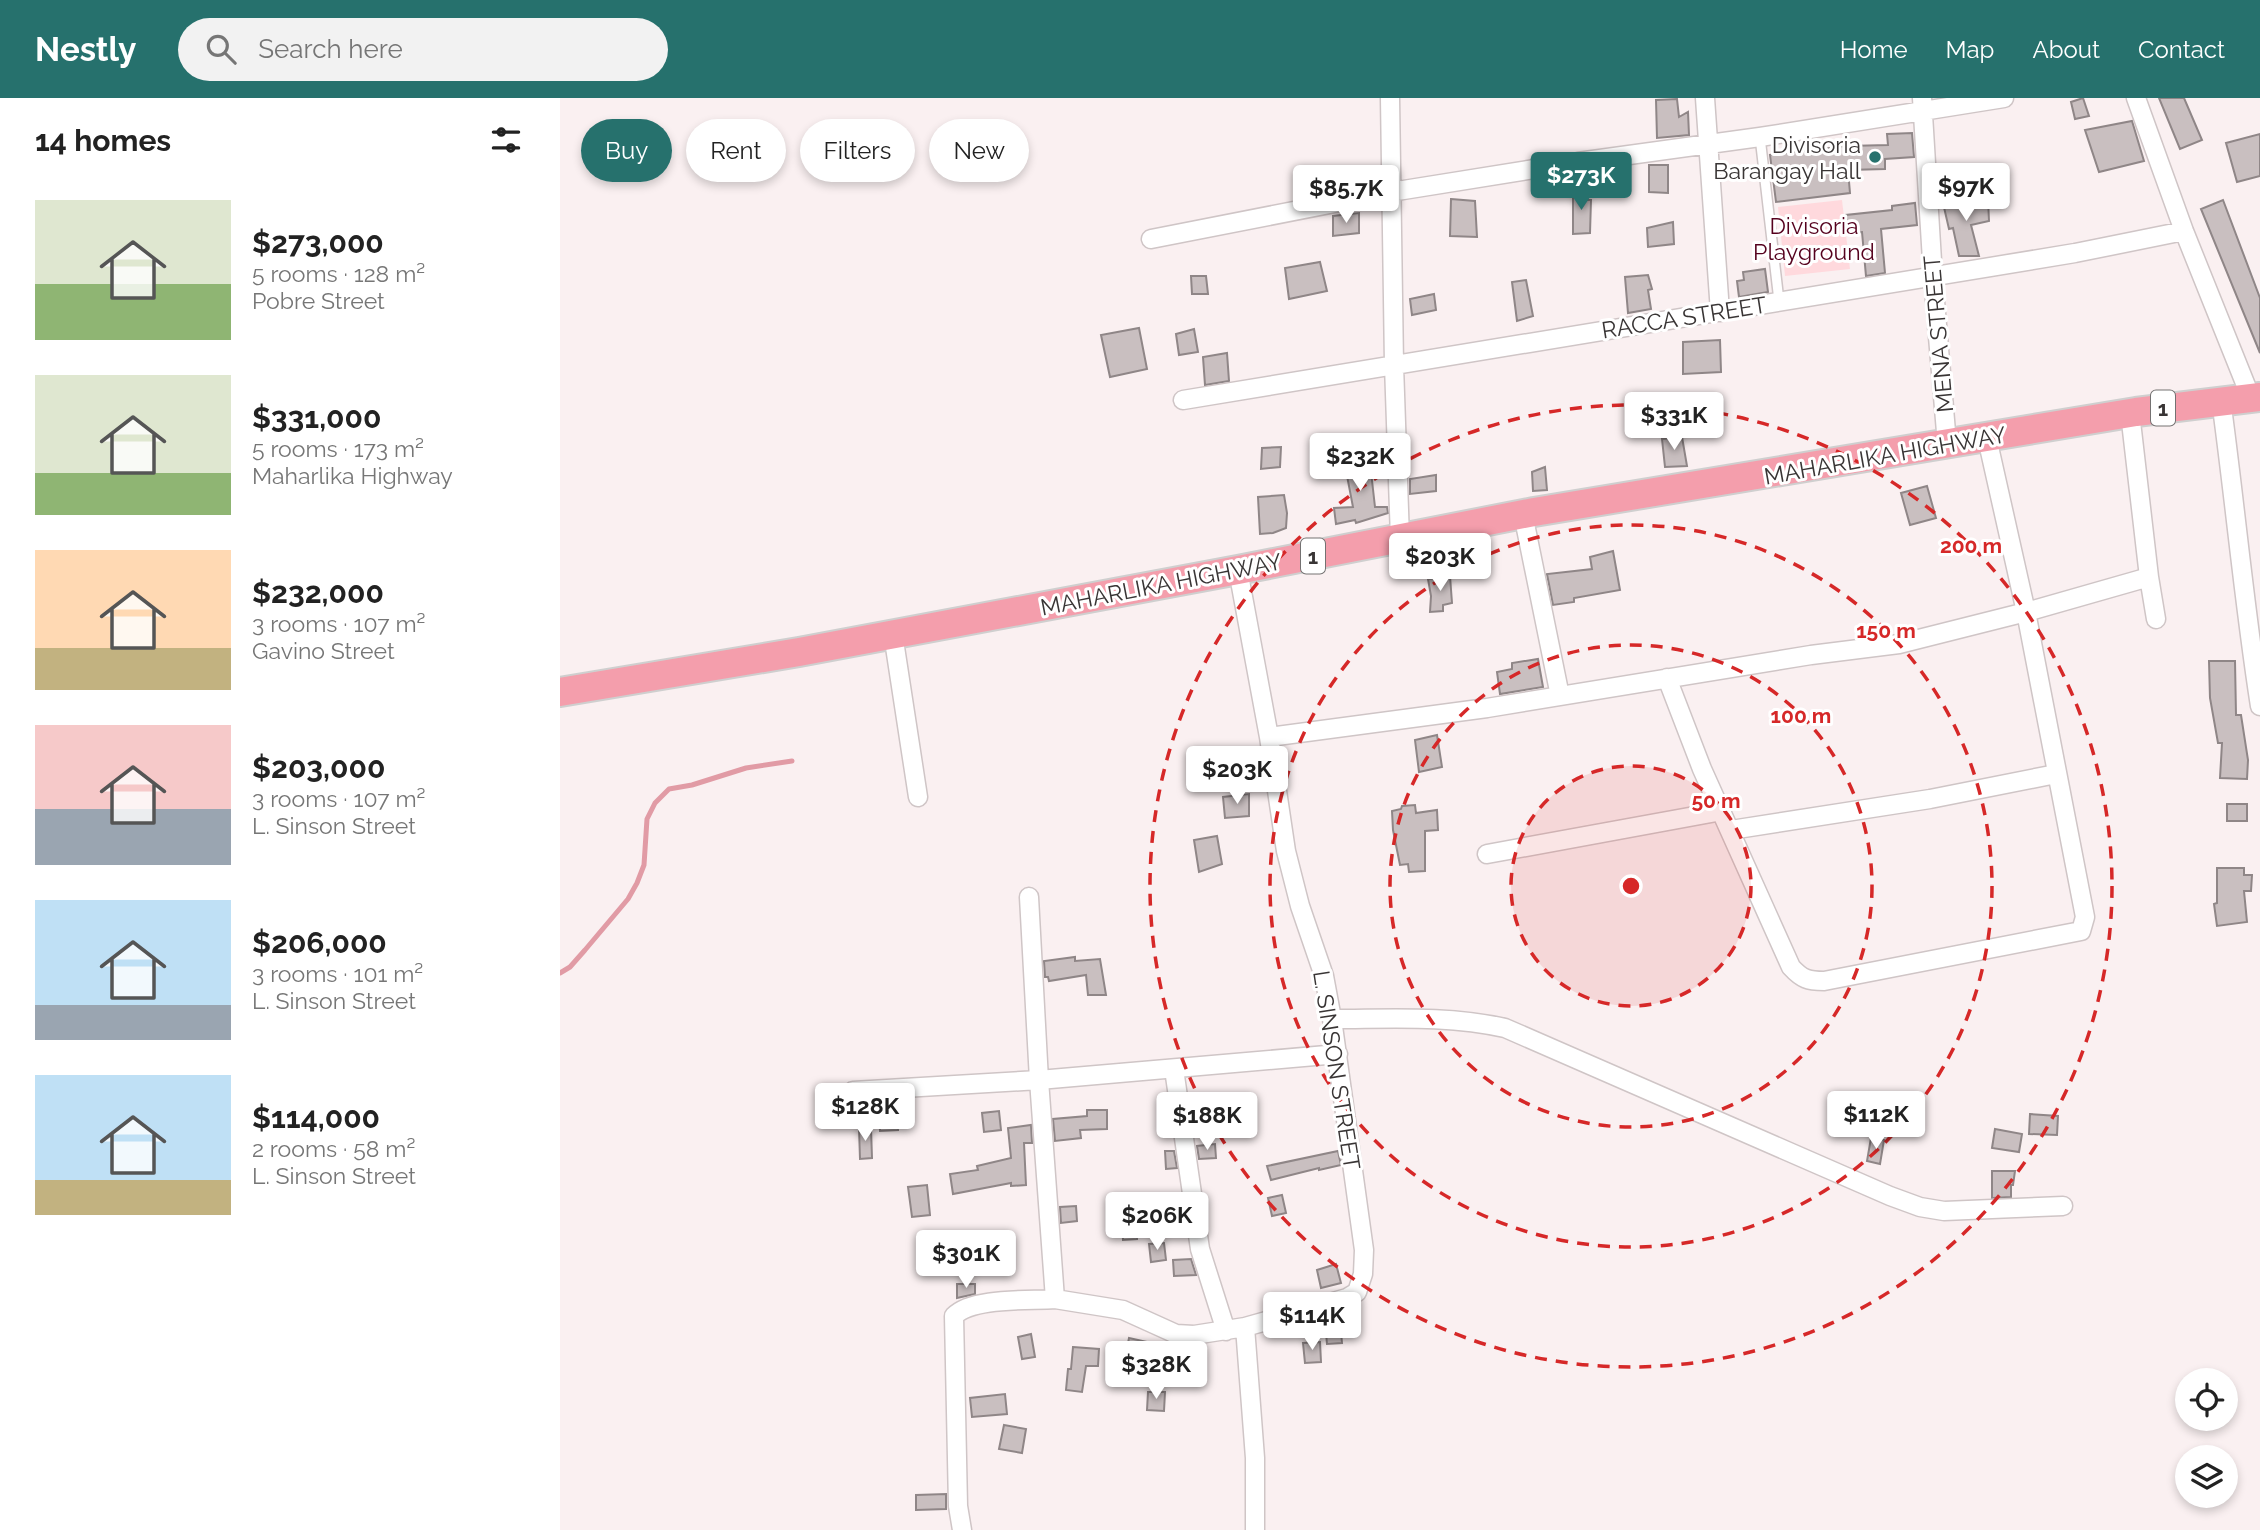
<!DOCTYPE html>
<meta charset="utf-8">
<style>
:root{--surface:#fff;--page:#f2f2f2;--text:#222;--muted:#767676;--accent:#26716d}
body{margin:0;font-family:Raleway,sans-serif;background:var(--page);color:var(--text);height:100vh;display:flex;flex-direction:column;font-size:26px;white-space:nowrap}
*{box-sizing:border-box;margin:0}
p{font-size:23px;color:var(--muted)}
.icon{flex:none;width:38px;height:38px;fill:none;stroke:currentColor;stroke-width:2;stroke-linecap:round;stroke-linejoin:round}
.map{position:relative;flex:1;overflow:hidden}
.details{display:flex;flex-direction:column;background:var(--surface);width:560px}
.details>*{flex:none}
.banner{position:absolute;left:21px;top:21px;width:665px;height:63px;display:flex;gap:14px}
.fabs{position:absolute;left:1615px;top:1270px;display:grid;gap:14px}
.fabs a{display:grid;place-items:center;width:63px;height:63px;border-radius:50%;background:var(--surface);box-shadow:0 4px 10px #0003;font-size:35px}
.price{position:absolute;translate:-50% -60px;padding:0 16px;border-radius:7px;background:#fff;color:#222;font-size:23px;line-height:46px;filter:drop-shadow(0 2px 4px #0008)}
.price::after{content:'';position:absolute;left:50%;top:42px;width:21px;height:16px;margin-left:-10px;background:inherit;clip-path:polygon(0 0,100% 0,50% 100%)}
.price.active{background:var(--accent);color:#fff}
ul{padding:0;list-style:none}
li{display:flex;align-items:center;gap:21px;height:175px;padding:0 35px}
li span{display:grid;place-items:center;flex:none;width:196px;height:140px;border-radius:0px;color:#555}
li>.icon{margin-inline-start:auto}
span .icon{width:84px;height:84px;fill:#fffc;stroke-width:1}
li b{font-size:30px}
h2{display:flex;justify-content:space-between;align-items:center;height:84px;padding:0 35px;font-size:30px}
.tag{padding:0 24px;border-radius:32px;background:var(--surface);box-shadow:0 4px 10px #0003;font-size:24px;line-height:63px}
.tag.active{background:var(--accent);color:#fff}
header{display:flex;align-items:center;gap:42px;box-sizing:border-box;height:98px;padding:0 35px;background:var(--accent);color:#fff}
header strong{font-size:33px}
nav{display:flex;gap:38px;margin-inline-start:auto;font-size:24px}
.search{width:490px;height:63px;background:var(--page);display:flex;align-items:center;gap:18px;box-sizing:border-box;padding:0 24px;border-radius:38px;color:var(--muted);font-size:26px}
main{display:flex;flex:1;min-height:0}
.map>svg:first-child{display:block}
.green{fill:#ffd9dd}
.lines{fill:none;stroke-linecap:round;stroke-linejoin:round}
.stream{stroke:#e19ba5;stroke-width:5}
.building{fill:#c9bfc0;stroke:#8f8687;stroke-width:2}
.service-casing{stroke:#cfc5c6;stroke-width:12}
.minor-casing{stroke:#cfc5c6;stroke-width:21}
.trunk-casing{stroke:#cfcfcf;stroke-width:32}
.service{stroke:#fff;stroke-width:9}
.minor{stroke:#fff;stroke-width:18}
.trunk{stroke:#f49eac;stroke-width:28}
.ring{fill:none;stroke:#d62828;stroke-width:3.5;stroke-dasharray:12 9}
.poi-dot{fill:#26716d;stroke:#fff;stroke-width:2.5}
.labels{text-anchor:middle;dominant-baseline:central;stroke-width:6;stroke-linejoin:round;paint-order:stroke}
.shield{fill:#fff;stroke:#747272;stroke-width:2}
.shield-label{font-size:21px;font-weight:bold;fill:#393535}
.poi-label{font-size:23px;fill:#393535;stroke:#fff;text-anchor:end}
.park-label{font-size:23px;fill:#55011d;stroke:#fff}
.street-label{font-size:23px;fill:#393535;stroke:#fff}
.centre{fill:#d62828;stroke:#fff;stroke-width:3.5}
.ring-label{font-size:21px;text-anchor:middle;font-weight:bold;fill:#d62828;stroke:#fff;stroke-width:6;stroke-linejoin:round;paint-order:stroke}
</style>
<header>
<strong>Nestly</strong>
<div class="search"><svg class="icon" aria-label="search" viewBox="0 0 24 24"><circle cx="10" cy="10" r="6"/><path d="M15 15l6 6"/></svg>Search here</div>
<nav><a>Home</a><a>Map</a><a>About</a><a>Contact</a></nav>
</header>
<main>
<section class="details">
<h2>14 homes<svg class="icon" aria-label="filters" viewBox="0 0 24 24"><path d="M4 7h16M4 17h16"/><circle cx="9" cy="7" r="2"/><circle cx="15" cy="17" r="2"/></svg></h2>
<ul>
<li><span style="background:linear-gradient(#dfe7d0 60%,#8fb573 0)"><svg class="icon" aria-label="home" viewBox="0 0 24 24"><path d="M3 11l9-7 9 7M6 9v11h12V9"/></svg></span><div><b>$273,000</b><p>5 rooms · 128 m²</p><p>Pobre Street</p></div></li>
<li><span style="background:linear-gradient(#dfe7d0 70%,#8fb573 0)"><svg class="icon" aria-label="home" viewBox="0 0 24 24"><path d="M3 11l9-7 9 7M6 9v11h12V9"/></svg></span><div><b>$331,000</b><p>5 rooms · 173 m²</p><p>Maharlika Highway</p></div></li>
<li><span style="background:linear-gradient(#ffd9b3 70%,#c2b280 0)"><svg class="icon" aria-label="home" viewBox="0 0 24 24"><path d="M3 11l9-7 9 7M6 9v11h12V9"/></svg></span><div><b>$232,000</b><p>3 rooms · 107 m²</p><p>Gavino Street</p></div></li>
<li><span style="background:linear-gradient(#f6c9c9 60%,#9aa5b1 0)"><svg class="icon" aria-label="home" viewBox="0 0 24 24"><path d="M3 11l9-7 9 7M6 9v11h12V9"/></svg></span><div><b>$203,000</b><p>3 rooms · 107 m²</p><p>L. Sinson Street</p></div></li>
<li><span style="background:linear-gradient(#bfe0f5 75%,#9aa5b1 0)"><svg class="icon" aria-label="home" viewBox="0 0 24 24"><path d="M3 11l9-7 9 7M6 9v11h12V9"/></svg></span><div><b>$206,000</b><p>3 rooms · 101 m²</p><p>L. Sinson Street</p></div></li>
<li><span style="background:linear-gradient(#bfe0f5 75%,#c2b280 0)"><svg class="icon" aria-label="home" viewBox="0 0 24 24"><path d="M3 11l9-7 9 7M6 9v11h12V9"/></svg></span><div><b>$114,000</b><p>2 rooms · 58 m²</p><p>L. Sinson Street</p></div></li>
</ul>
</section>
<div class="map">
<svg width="1700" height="1432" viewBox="0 0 1700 1432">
<rect width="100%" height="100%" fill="#faf0f1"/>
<path class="green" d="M1282,102L1290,171L1225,178L1218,109Z"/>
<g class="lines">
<path class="stream" d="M0,875L10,869L25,852L68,801L77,785L84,767L87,721L95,705L109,691L132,687L186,670L232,663"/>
</g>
<path class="building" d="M1523,0L1529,18L1515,21L1511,4Z
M1599,0H1624L1642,42L1620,51Z
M1117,1L1119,19L1128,14L1129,37L1097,40L1096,2Z
M1572,23L1584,63L1539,74L1525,32Z
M1352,35L1354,59L1325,61V71L1288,72L1290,95L1216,104L1210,57L1287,48L1328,47L1327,36Z
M1700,36V78L1677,84L1666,45Z
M1089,67H1108V95L1089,94Z
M1013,78L1023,102H1031L1030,135L1013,136Z
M891,101L915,103L917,139L890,138Z
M1428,101L1429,123L1411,127L1419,158H1399L1393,130L1389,131L1383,105Z
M1663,102L1700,200V255L1641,111Z
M1355,105L1357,127L1321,131L1325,175L1306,178L1302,134L1288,135L1286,117L1332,112V108Z
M799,115V135L773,138V118Z
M1113,124L1114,146L1088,149L1087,130Z
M760,164L767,193L729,201L725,170Z
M1205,171L1208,194L1179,199L1177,183L1184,182L1183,174Z
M1088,177L1092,191L1088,192L1091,211L1068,215L1065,179Z
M631,178H646L648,196H632Z
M966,182L973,218L957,223L952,184Z
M874,196L876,212L852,217L850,201Z
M579,230L587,271L550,279L541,237Z
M634,231L638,254L619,257L616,236Z
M1160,242L1161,274L1123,276V244Z
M667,255L669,283L645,287L643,259Z
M1122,339L1127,368L1105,369L1102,341Z
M721,349L720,369L701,371L702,350Z
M809,356L815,409H827L828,415L796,425L795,422L776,426L774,410L793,409L784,362Z
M985,369L987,392L973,393L972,374Z
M876,377V393L850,396V381Z
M1367,388L1376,420L1350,427L1341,395Z
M724,397L727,415L726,430L713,435L700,436L698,399Z
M1053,453L1060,492L1014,500V504L993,507L987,476L1032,471L1030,459Z
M890,478L892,505L883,507V513L870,514L871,498L868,481Z
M978,561L983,589L940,596L937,574L952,571V565Z
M1649,563H1675L1676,617H1681L1688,662L1687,681L1660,680L1662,645H1658L1650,600Z
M877,637L882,669L859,674L855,642Z
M689,696V718L665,720L663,699Z
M1667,706H1687V723H1667Z
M855,707L856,715L877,712L878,732L865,733V773L849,774L848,766L840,767L833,732L832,713L841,711L842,708Z
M657,738L662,766L639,774L634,742Z
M1657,770H1684V777H1692L1691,793H1684L1687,824L1657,828L1654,806L1657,805Z
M515,859V863L540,861L546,897H528L526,877L489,883L488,879H485L484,863Z
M527,1012H547V1031L520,1032L521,1040L495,1043L493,1021L527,1018Z
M439,1013L441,1032L424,1034L422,1015Z
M337,1014L338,1032L320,1033L319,1015Z
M1470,1016L1498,1018L1497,1037L1469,1036Z
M471,1027L472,1045H464L466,1087L451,1088V1085L393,1096L390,1076L418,1072L417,1068L451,1060L448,1030Z
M299,1030H311L312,1060L300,1061Z
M1435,1031L1462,1036L1459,1054L1432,1050Z
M1311,1040L1324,1042L1320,1066L1307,1063Z
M655,1046L656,1060L639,1061L637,1048Z
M605,1053H614L617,1070L606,1071Z
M778,1053L781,1067L759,1072V1070L711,1082L707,1068Z
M1432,1073H1455L1453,1087H1451V1099L1432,1100Z
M367,1087L370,1117L352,1119L348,1089Z
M722,1097L726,1115L712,1118L708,1100Z
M581,1107H605V1119H582Z
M516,1108L517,1123L501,1125L500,1109Z
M576,1118L577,1141L563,1142L562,1119Z
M624,1121L626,1134L605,1136L604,1123Z
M604,1145L606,1162L591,1164L589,1146Z
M631,1161L636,1177L614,1178L613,1162Z
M776,1166L781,1185L761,1190L757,1172Z
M397,1186H415V1196L397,1200Z
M780,1223L782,1245L767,1246L765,1224Z
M471,1236L475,1259L462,1261L458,1239Z
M569,1240L587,1244L584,1259L566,1255Z
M760,1244L761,1264L745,1265L743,1245Z
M513,1249L539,1251L538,1268H526L522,1294L506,1292L508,1271H511Z
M586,1261L601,1263L600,1277L584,1276Z
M588,1294H605L604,1313L587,1312Z
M445,1296L447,1316L412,1319L410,1300Z
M444,1327L466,1331L462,1355L439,1351Z
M386,1396V1411L356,1412V1397Z"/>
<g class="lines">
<defs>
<path id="service" d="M1200,39L1219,203"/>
<path id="minor" d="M830,0L834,267L840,441
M1145,0L1160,214
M1362,0L1373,179L1387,346
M1576,0L1624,133L1691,300
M591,141L831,94L1018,64L1200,39L1444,0
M623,302L1515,155L1624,133
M1661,302C1675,404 1684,506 1700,608
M1570,315L1589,479L1596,521
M963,416L1000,598
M333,536L358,699
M1107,580L1142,671L1231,869C1242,881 1248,883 1264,883L1521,833L1525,819L1466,514L1427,340
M709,639L927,610L1251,557L1339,546L1466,514L1589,479
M1171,732L1370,701L1496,676
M927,756L1162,713
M469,799L479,982L495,1201L563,1212L616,1236L634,1237L685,1229L787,1200L797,1194L803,1176L804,1152L772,921L764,878L740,808L726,753L709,639L678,472
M772,921C830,921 888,917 945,930L1330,1098L1360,1109L1384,1113L1503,1108
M614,971L640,1151L666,1233
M293,993L479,982L778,956
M685,1229L695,1360V1432
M402,1432L398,1408L394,1218C412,1199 470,1203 495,1201"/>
<path id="trunk" d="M0,594L239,554L678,472L974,414L1576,314L1700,299"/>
</defs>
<use href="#service" class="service-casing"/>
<use href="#minor" class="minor-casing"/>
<use href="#trunk" class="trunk-casing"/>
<use href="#service" class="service"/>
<use href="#minor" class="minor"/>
<use href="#trunk" class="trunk"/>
</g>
<circle cx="1071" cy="788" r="120" fill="#d62828" fill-opacity=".12"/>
<g class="ring">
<circle cx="1071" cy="788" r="120"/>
<circle cx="1071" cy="788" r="241"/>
<circle cx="1071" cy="788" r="361"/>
<circle cx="1071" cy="788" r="481"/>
</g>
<circle class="poi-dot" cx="1315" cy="59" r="7"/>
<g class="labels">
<g class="shield">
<rect x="1591" y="292.5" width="24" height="35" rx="5"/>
<rect x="741" y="440.5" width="24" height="35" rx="5"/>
</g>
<g class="shield-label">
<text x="1603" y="310">1</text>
<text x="753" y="458">1</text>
</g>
<g class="poi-label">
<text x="1301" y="46">Divisoria<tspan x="1301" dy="26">Barangay Hall</tspan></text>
</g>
<g class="park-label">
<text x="1254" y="127">Divisoria<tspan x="1254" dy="26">Playground</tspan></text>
</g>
<g class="street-label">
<text transform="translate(1124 219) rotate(-9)">RACCA STREET</text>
<text transform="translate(1378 236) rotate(-95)">MENA STREET</text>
<text transform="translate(1325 357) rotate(-10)">MAHARLIKA HIGHWAY</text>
<text transform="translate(601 486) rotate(-11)">MAHARLIKA HIGHWAY</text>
<text transform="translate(777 972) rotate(81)">L. SINSON STREET</text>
</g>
</g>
<circle cx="1071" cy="788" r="10" class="centre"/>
<g class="ring-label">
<text x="1411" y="455">200 m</text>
<text x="1326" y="540">150 m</text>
<text x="1241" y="625">100 m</text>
<text x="1156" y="710">50 m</text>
</g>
</svg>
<div class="fabs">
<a><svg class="icon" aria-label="locate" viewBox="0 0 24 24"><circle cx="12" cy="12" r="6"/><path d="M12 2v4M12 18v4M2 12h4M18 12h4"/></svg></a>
<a><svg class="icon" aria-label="layers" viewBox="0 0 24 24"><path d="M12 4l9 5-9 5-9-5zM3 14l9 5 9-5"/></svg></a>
</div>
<b class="price active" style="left:1021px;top:114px">$273K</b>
<b class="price" style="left:1406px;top:125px">$97K</b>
<b class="price" style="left:786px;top:127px">$85.7K</b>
<b class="price" style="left:1114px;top:354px">$331K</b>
<b class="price" style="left:800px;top:395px">$232K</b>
<b class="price" style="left:880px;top:495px">$203K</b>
<b class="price" style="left:677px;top:708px">$203K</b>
<b class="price" style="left:305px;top:1045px">$128K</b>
<b class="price" style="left:1316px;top:1053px">$112K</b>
<b class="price" style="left:647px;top:1054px">$188K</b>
<b class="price" style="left:597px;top:1154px">$206K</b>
<b class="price" style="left:406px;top:1192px">$301K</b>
<b class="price" style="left:752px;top:1254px">$114K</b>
<b class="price" style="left:596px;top:1303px">$328K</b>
<div class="banner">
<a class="tag active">Buy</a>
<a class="tag">Rent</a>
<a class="tag">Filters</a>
<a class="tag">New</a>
</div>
</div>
</main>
